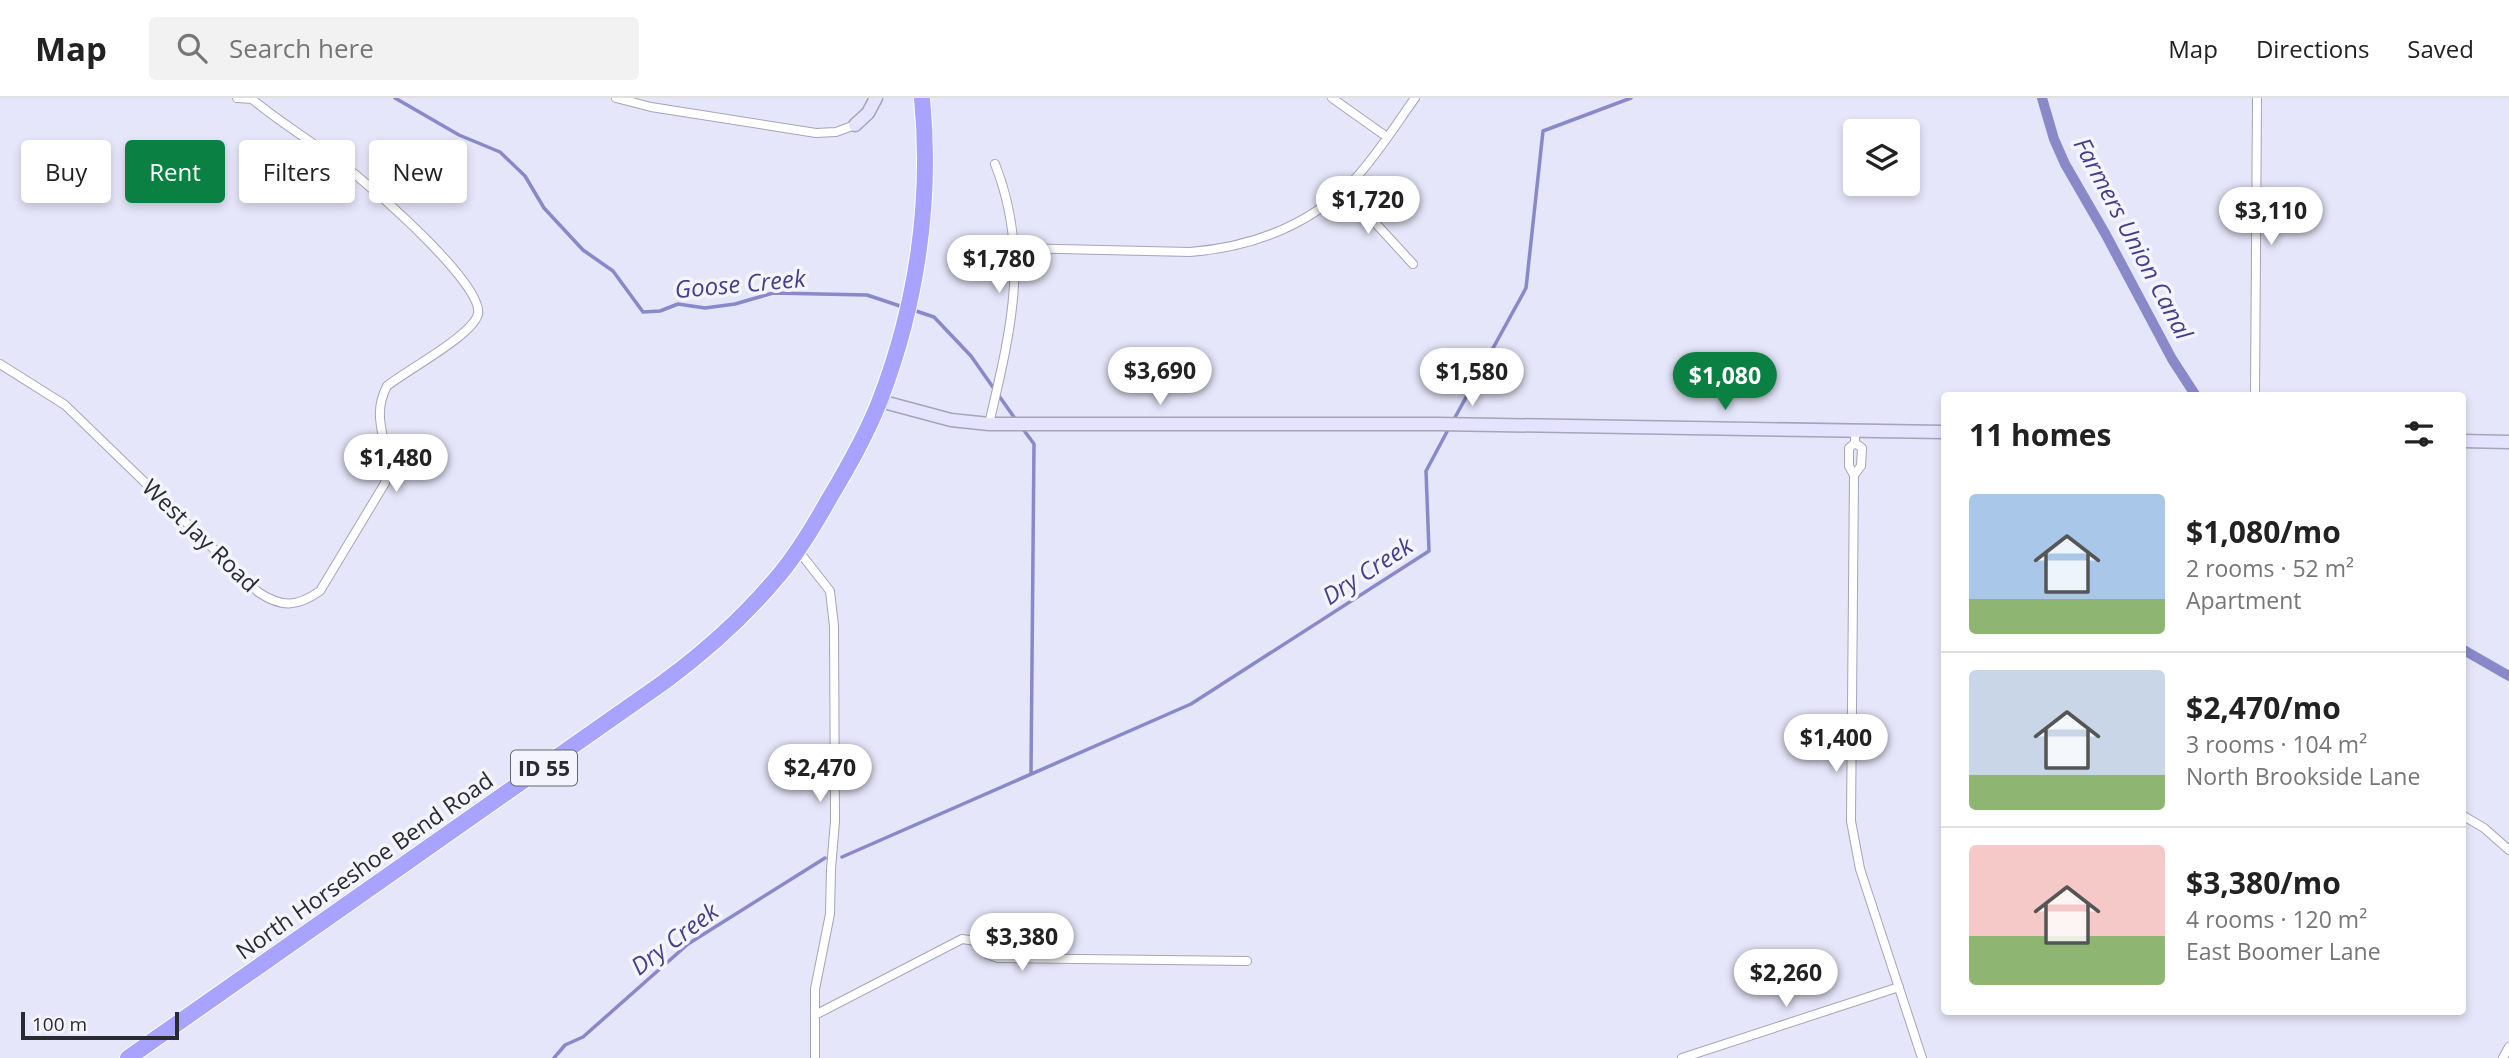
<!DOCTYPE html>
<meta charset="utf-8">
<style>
:root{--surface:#fff;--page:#f2f2f2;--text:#222;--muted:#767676;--line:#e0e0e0;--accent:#0b8043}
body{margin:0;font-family:"Open Sans",sans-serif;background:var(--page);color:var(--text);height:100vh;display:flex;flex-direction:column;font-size:26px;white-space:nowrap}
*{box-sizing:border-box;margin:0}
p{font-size:23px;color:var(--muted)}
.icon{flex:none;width:38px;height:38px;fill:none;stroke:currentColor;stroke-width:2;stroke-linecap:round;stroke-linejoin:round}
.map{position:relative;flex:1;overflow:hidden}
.details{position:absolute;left:1941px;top:294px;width:525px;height:623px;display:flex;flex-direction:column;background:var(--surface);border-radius:7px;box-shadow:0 4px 10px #0003}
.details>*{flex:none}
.banner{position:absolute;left:21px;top:42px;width:665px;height:63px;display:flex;gap:14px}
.buttons{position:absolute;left:1843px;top:21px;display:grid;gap:14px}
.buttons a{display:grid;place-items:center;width:77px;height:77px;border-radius:7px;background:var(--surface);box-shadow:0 4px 10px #0003;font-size:35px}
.scale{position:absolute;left:21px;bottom:18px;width:158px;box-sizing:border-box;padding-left:7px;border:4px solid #2a2b32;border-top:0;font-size:19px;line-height:24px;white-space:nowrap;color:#2a2b32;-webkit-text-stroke:5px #f4f4fc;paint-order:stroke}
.price{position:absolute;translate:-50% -60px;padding:0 16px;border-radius:24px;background:#fff;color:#222;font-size:23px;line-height:46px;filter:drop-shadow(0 2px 4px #0008)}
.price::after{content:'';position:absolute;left:50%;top:42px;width:21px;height:16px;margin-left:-10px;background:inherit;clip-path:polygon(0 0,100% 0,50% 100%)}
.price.current{background:var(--accent);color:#fff}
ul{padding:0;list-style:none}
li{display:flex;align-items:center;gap:21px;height:175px;padding:0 28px}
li+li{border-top:2px solid var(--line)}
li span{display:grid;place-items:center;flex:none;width:196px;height:140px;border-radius:7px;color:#555}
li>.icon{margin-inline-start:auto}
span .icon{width:84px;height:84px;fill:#fffc;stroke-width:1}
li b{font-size:30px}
h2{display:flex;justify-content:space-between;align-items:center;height:84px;padding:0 28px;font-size:30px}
.pill{padding:0 24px;border-radius:7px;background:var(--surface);box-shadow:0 4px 10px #0003;font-size:24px;line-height:63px}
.pill.current{background:var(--accent);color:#fff}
header{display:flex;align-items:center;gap:42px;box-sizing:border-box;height:98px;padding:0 35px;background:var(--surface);border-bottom:2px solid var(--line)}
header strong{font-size:33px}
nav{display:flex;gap:38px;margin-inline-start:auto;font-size:24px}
.search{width:490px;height:63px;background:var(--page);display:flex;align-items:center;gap:18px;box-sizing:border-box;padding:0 24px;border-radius:7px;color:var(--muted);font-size:26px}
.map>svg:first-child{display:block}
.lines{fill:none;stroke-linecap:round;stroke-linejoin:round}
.stream{stroke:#8988c8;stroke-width:3.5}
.canal{stroke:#8988c8;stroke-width:10}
.street-casing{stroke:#a4a5b7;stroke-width:10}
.secondary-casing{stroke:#a4a5b7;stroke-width:15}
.highway-casing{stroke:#fff;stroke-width:18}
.street{stroke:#fff;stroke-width:8}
.secondary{stroke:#e5e3ff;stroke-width:12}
.highway{stroke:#a7a3fe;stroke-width:16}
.labels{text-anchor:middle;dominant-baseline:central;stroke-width:7;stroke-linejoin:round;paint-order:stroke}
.shield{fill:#f4f4fc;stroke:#67676f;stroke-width:2}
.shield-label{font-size:21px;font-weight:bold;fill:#2a2b32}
.street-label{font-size:23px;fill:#2a2b32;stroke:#f4f4fc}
.water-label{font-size:24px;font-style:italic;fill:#473e8c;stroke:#f4f4fc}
</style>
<header>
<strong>Map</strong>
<div class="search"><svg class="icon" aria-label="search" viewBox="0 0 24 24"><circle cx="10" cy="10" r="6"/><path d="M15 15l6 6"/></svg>Search here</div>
<nav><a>Map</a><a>Directions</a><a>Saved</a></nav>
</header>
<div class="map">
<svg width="2509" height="960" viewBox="0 0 2509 960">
<rect width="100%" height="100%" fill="#e5e6f9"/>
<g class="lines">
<path class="stream" d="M395,0L459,37L500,54L525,78L544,110L583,152L613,173L643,214L660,213L678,206L705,210L735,206L773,195L867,197L903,209
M913,212L934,219L971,258L1016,322
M1453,323L1526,190L1543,33L1631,0
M1023,331L1034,346L1031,675
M842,759L1191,606L1429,453L1426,373L1449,330
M554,960L565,947L583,939L688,846L825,760"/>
<path class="canal" d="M2042,0L2054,41L2065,66L2106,137L2172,261L2196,298
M2462,551L2509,578"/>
<defs>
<path id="street" d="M237,0L252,1
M616,0L651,9L816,35L836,34L855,27
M1332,0L1387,39
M1344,91L1413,166
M1015,150L1190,154C1252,149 1310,127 1354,82C1377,57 1395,28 1415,0
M0,266L65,307L258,494C282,510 297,509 320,493L385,385C394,348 368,324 387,288C407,272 473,237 478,216C484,187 376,93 352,74C320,48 284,28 252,1
M2255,298L2257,0
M989,326C1010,235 1031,157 995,66
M1855,333V345L1849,350V368L1854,377L1861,368L1862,350L1855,345
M1854,377L1851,723L1860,771L1922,960
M797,451L830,493L834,528L835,723L831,771L830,816L815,891V960
M2462,717L2484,730L2509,752
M815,917L962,841L976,843L987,856L998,860L1247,863
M1682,960L1899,889
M2503,960L2509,949"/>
<path id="secondary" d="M855,27L868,15L876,0
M880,303L951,322L989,326H1438L1944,334
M2462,343L2509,344"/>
<path id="highway" d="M128,960L664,584C706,553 746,517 780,476C799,453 815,426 829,401C848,369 867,336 880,302C917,206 932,102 922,0"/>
</defs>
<use href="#street" class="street-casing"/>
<use href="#secondary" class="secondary-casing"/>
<use href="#highway" class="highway-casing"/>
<use href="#street" class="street"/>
<use href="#secondary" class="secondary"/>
<use href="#highway" class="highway"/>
</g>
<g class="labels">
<rect class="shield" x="511" y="652.5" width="66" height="35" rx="5"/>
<g class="shield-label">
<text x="544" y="670">ID 55</text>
</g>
<g class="street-label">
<text transform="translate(201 437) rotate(44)">West Jay Road</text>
<text transform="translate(364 767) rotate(-35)">North Horseshoe Bend Road</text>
</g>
<g class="water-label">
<text transform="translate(2134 140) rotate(62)">Farmers Union Canal</text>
<text transform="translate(740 185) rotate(-5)">Goose Creek</text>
<text transform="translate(1367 472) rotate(-33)">Dry Creek</text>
<text transform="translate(674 840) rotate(-37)">Dry Creek</text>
</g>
</g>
</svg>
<div class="buttons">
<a><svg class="icon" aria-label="layers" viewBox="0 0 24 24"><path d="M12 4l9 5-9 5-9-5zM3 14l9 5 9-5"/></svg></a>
</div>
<div class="scale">100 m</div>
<b class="price" style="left:1368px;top:138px">$1,720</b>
<b class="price" style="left:2271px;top:149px">$3,110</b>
<b class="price" style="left:999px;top:197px">$1,780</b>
<b class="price" style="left:1160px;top:309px">$3,690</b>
<b class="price" style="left:1472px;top:310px">$1,580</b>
<b class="price current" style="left:1725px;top:314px">$1,080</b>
<b class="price" style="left:396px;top:396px">$1,480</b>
<b class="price" style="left:1836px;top:676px">$1,400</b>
<b class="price" style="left:820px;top:706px">$2,470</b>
<b class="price" style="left:1022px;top:875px">$3,380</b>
<b class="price" style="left:1786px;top:911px">$2,260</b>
<div class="banner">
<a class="pill">Buy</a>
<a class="pill current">Rent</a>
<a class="pill">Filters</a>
<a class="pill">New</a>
</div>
<section class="details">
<h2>11 homes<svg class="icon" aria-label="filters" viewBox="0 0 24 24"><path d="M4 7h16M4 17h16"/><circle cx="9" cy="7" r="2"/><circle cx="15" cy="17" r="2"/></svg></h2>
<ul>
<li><span style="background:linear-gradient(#a9c7e8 75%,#8fb573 0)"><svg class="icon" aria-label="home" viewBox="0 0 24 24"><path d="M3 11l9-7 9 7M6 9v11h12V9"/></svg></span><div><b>$1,080/mo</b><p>2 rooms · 52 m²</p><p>Apartment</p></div></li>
<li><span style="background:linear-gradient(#c9d6e8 75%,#8fb573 0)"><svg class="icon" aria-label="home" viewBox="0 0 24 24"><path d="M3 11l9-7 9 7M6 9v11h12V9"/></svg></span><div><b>$2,470/mo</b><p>3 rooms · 104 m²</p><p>North Brookside Lane</p></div></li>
<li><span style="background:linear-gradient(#f6c9c9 65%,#8fb573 0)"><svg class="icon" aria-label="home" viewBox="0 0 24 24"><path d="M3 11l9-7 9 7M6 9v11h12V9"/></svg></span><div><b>$3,380/mo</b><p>4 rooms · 120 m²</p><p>East Boomer Lane</p></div></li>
</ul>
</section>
</div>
